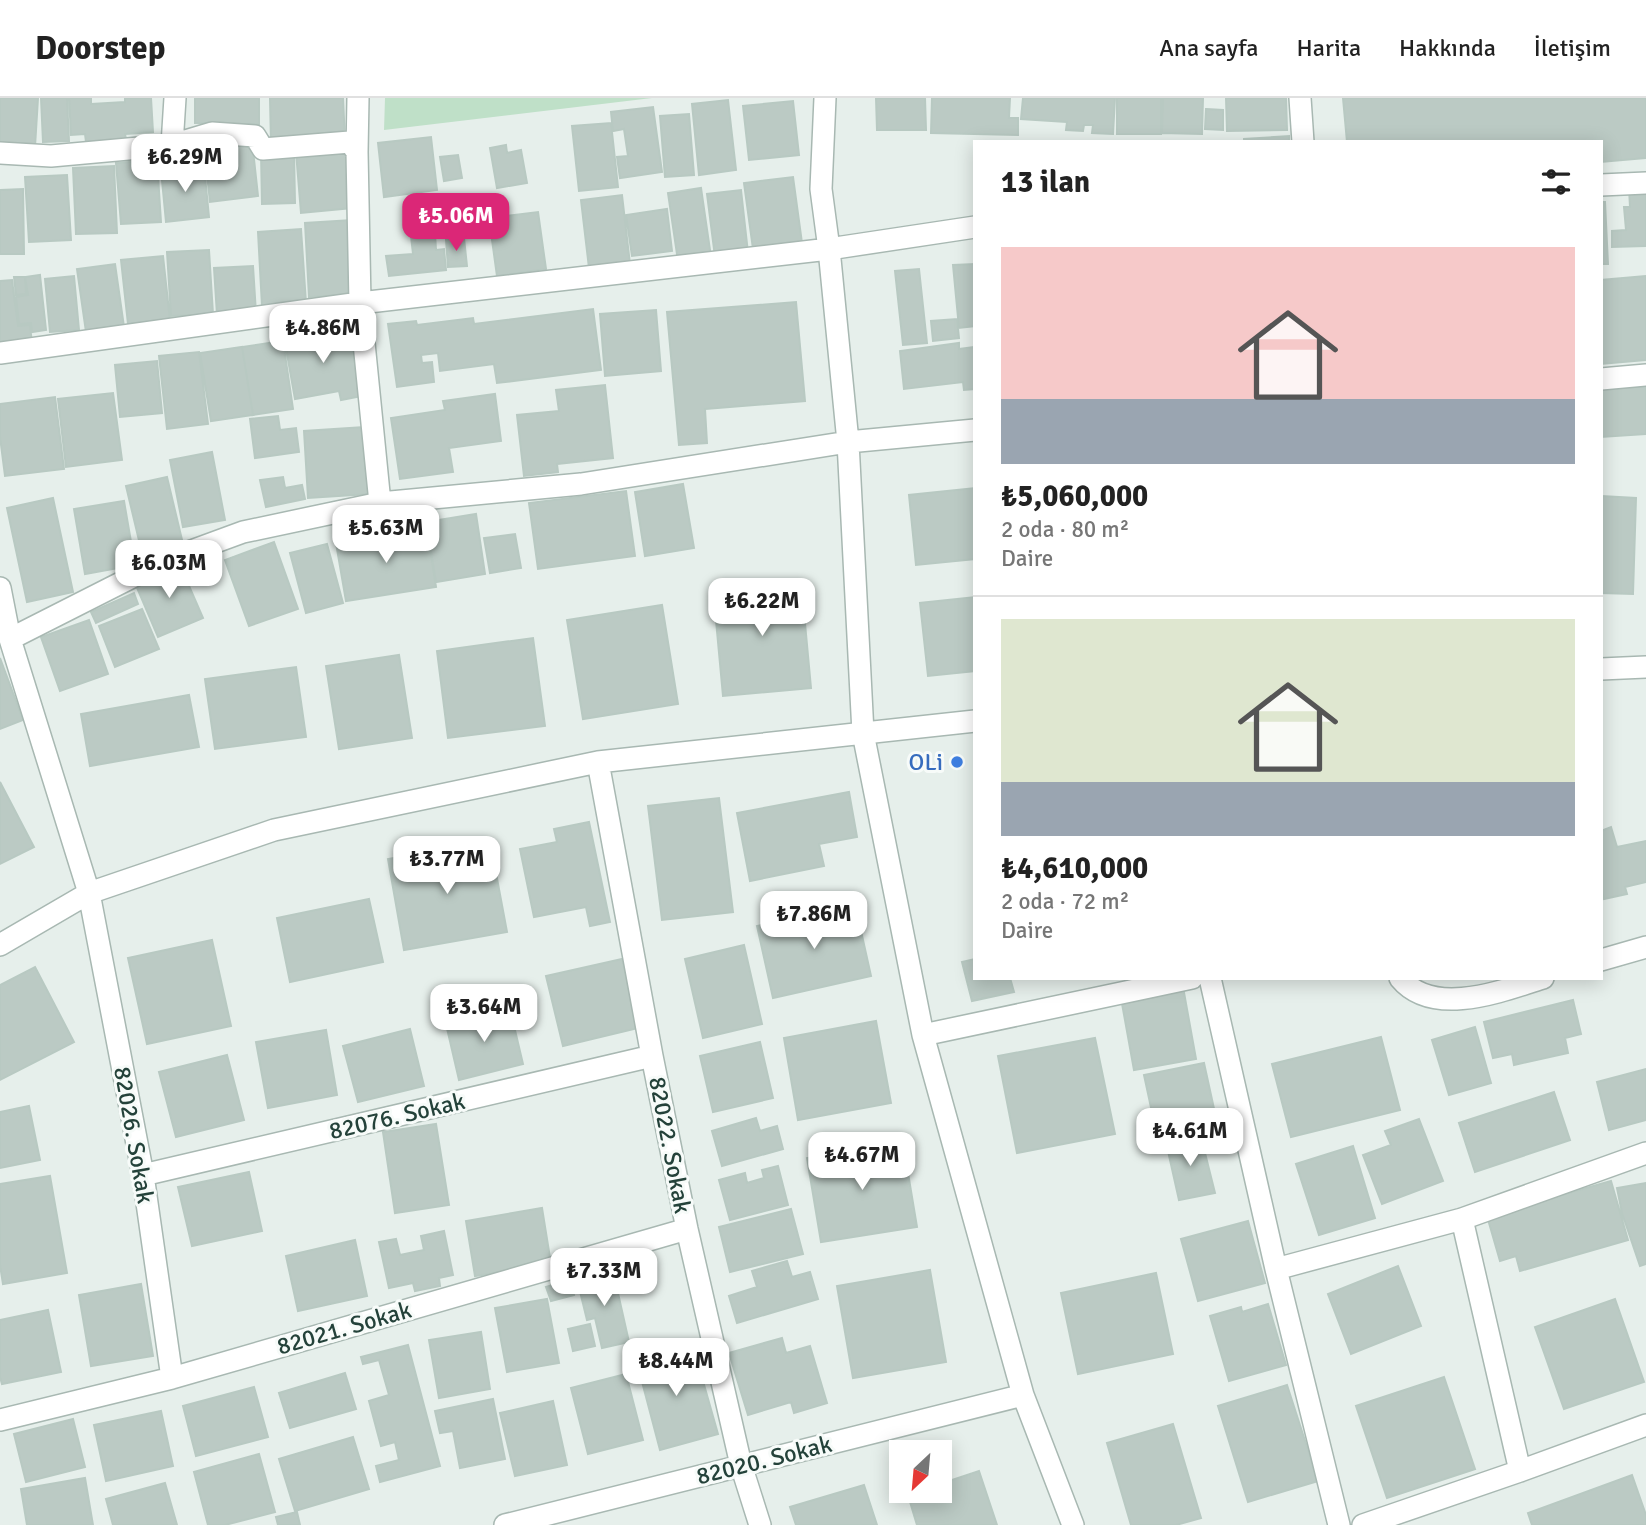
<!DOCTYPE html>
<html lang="tr">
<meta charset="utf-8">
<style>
:root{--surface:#fff;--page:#f6f6f6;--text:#222;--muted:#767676;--line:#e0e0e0;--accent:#db2777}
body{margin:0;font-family:Signika,sans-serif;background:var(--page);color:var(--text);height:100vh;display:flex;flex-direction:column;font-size:26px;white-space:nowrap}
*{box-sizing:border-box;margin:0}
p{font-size:23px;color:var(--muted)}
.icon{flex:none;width:38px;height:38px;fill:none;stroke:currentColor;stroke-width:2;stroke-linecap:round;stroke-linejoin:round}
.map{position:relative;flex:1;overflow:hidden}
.details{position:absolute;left:973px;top:42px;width:630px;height:840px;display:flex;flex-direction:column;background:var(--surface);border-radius:0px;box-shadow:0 4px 18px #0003}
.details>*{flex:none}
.needle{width:46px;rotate:206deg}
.controls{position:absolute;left:889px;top:1342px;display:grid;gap:14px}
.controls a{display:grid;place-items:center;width:63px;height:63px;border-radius:0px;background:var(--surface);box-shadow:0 4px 18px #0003;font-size:35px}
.price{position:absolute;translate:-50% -60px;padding:0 16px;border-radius:14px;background:#fff;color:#222;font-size:23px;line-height:46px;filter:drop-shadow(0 2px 4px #0008)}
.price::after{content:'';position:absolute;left:50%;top:42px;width:21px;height:16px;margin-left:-10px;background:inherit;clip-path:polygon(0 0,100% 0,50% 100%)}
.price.active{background:var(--accent);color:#fff}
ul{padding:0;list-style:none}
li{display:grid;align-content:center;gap:14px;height:371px;padding:0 28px}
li+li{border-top:2px solid var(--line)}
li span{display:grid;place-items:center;height:217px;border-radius:0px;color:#555}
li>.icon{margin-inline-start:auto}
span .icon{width:126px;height:126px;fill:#fffc;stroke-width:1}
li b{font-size:30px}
h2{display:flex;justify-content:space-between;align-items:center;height:84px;padding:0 28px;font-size:30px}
header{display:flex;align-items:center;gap:42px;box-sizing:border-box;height:98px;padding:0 35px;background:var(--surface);border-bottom:2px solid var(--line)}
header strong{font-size:33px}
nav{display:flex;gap:38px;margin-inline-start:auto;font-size:24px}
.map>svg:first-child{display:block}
.green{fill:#bfe0c8}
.building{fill:#bbcac4;stroke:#b8c9c2;stroke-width:2}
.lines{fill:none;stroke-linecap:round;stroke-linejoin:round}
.minor-casing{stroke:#a8b8b2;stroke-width:24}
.minor{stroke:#fff;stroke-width:21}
.shop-dot{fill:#3f7fe0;stroke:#f7fbf9;stroke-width:2.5}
.labels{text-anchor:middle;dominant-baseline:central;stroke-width:6;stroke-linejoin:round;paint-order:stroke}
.shop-label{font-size:24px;fill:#366cbe;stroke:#f7fbf9;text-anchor:end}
.street-label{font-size:24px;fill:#24423a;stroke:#f7fbf9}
</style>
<header>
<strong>Doorstep</strong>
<nav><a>Ana sayfa</a><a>Harita</a><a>Hakkında</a><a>İletişim</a></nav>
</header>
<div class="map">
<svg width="1646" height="1427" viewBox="0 0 1646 1427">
<rect width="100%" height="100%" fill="#e6efeb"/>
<path class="green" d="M385,0H652L384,32Z"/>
<path class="building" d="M0,0H38L35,49L0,46Z
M41,0H67L69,43L43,44Z
M69,0H91V6L125,4V0H151L153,34L125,36L126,41L86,44L85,36L71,37Z
M195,0H259V26L195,25Z
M270,0H343L345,42L271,45Z
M876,0H925L926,32H877Z
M932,0H1010L1009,20H1018V37L931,35Z
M1023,0H1115L1113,36L1092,35L1093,27H1084L1083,33L1066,32L1067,24L1021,21Z
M1117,0H1161V36H1117Z
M1163,0H1203L1202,36L1162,35Z
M1226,0H1286L1287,32L1227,33Z
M1343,0H1646V60L1601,64V44H1347Z
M728,2L736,72L699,77L692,6Z
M793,3L799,57L749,62L743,8Z
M653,9L662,74L620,80L617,59L628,58L624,31L613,33L611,14Z
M1206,11L1223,12V32L1205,31Z
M689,16L694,77L665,79L660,18Z
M611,25L618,89L579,93L572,28Z
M1289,38V44H1244V41Z
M431,39L437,92L384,99L378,45Z
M252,43L258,98L210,104L204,48Z
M506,47L507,55L521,52L527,85L497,90L490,50Z
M347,49L352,110L301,115L296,54Z
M294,54L295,105L262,106L261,55Z
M458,57L462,80L444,83L440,59Z
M157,62L161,124L121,126L116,65Z
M114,68L117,135L76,136L73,70Z
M204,68L209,119L166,124L161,72Z
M67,77L71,142L29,144L25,79Z
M793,79L802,145L753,151L744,85Z
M1646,89V148L1612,149V133L1626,132L1624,109H1630L1629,90Z
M701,90L711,159L678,163L668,95Z
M23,91L24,156H0V92Z
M741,92L748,155L715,159L707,96Z
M622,97L630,166L589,170L581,102Z
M1601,104H1605L1608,166H1601Z
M437,110L438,128L409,130L408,113Z
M667,111L672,153L632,158L626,117Z
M538,114L546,171L497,178L489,120Z
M352,122L357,196L309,199L305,125Z
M301,131L306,205L262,208L258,134Z
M435,135L436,152L444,151L446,172L389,178L386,158L413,156L411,138Z
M464,140L467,168L448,169L446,142Z
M209,152L213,216L171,218L167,154Z
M163,158L170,222L128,226L121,162Z
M115,166L124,229L86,234L77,171Z
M975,166V228L959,230L953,167Z
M253,168L256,215L217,217L214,170Z
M919,171L927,245L903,247L895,173Z
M40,177L46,232L32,234L31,225L19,226L16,199L28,197L25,179Z
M74,178L79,232L50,234L45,181Z
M1646,178V262L1601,266V182Z
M14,179H25L26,196L16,197Z
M12,182L18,228L30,227L32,246L0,249V183Z
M796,204L805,303L705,311L707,345L679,347L667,214Z
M593,211L601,272L497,285L494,266L440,273L438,255L421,257L422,265L432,264L434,284L397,289L388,226L416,223L417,227L473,220L474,226Z
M656,212L661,273L605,278L600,216Z
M957,221L959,240L933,243L931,223Z
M329,231L330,239L351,235L362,298L341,302L339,293L295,301L284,239Z
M283,243L293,311L253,317L242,249Z
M959,245V251L975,249V291L964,292L963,284L904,291L900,253Z
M242,249L253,317L211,323L200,255Z
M199,254L208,326L167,331L159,258Z
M157,263L162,315L120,319L115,267Z
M605,287L613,360L557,366L558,374L524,378L517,317L559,313L556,292Z
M1646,288V336L1601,339V291Z
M113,295L122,362L66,369L58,301Z
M495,296L501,343L449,350L453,374L400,381L391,320L445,312L443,303Z
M55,299L64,371L5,378L0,339V306Z
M278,318L280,332L296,330L299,354L255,360L250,321Z
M364,329L369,396L308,400L304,333Z
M212,354L225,422L183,429L170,362Z
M167,379L183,446L142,455L126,388Z
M283,379L285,390L302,387L305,401L266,409L260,382Z
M683,386L694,450L645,458L635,394Z
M975,390V461L916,467L909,397Z
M626,393L635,458L538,471L529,405Z
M1601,398L1636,400L1633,496L1601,495Z
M53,400L73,494L27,504L7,410Z
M124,403L135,467L85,476L74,411Z
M476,416L485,476L436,484L426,424Z
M427,431L436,489L346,503L336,445Z
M515,436L521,470L490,475L484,440Z
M274,444L298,511L249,528L225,462Z
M327,446L343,505L306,515L290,455Z
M179,465L203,520L158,539L135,485Z
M801,482L811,590L723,598L713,490Z
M134,495L138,506L96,525L91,514Z
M975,499V573L928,578L920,505Z
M662,507L678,606L583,621L567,522Z
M142,511L159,551L115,569L99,528Z
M89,522L108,576L60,593L41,539Z
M533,540L545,628L448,640L437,553Z
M399,557L412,640L339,651L326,568Z
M0,560L23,622L0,631Z
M296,569L306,639L215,651L205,581Z
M189,597L199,649L90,668L81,616Z
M0,684L34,749L0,766Z
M849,694L857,739L819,746L824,768L750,783L737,715Z
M719,700L733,814L662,822L648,708Z
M589,724L610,824L590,828L586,809L534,819L520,751L557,744L554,731Z
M1611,729L1617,749L1646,743V784L1625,789L1627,796L1604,801L1601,790V733Z
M490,743L507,834L404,852L388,761Z
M369,801L383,864L290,884L277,820Z
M855,806L871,878L773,900L757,828Z
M212,842L231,928L147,946L128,860Z
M744,847L762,926L703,940L685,861Z
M622,861L638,930L563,948L546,878Z
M975,861V880H1010L1014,894L972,903L962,864Z
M35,869L74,944L0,982V887Z
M1183,889L1196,961L1134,972L1121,900Z
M1573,902L1581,936L1565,940L1568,955L1514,967L1512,956L1493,960L1484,924Z
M510,911L523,966L459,982L446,926Z
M876,923L891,1005L798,1022L784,940Z
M1475,929L1491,985L1449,997L1432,942Z
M410,931L424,988L358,1004L343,948Z
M326,932L337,997L268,1010L256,944Z
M1381,939L1400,1012L1291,1039L1272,966Z
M1095,940L1115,1036L1017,1055L998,958Z
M760,944L773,1000L713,1014L700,958Z
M227,957L244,1022L176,1039L159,974Z
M1204,965L1218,1029L1158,1042L1144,977Z
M1646,971V1022L1609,1032L1597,984Z
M1554,994L1570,1042L1475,1074L1459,1025Z
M29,1008L40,1062L0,1070V1014Z
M756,1020L760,1033L777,1028L783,1051L722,1068L712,1033Z
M1419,1021L1443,1083L1382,1106L1363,1057L1391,1047L1385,1033Z
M436,1026L449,1107L395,1115L383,1034Z
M1201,1039L1215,1095L1179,1102L1166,1044Z
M903,1045L917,1129L821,1144L807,1060Z
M1353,1048L1375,1120L1319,1137L1296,1066Z
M778,1068L788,1107L730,1122L719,1082L745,1075L747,1085L764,1080L762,1072Z
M249,1074L262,1133L192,1148L178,1089Z
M50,1078L67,1175L3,1186L0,1167V1086Z
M1611,1083L1628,1142L1520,1173L1516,1158L1500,1163L1487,1118Z
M1646,1085V1166L1640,1168L1622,1115L1617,1090Z
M542,1110L551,1166L475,1178L466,1123Z
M791,1111L803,1156L730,1174L719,1129Z
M1248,1123L1265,1185L1198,1203L1181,1141Z
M444,1133L453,1177L439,1180L440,1188L415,1193L413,1185L389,1190L379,1144L396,1141L400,1157L424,1152L421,1138Z
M355,1142L367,1198L298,1213L286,1158Z
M787,1163L792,1179L810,1174L818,1201L737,1225L729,1198L757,1189L752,1173Z
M1398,1168L1421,1228L1351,1256L1328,1196Z
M930,1172L946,1264L853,1280L837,1188Z
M613,1173L629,1244L602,1250L595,1220L587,1222L577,1181Z
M1156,1175L1173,1256L1078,1276L1061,1195Z
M570,1182L574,1197L551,1203L546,1189Z
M141,1186L153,1258L91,1268L79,1197Z
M547,1201L559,1265L507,1274L495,1210Z
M1615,1201L1644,1284L1564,1311L1535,1229Z
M1268,1206L1286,1267L1229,1283L1210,1218L1241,1209L1242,1214Z
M48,1212L61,1274L2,1286L0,1279V1222Z
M590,1226L595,1248L573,1253L568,1231Z
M481,1234L490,1291L439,1300L429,1242Z
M782,1240L786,1255L810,1248L827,1305L794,1315L791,1304L748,1317L729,1255Z
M408,1247L440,1368L380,1384L376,1368L399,1362L395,1344L381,1348L369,1303L389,1297L379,1262L363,1266L361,1259Z
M672,1248L677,1267L697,1262L718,1336L660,1352L635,1257Z
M345,1275L356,1311L290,1330L279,1295Z
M626,1276L643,1342L588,1356L571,1290Z
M1444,1279L1475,1371L1387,1400L1356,1308Z
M1287,1287L1318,1383L1248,1404L1218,1308Z
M254,1289L268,1339L196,1358L183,1308Z
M493,1301L505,1361L460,1370L453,1333L440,1335L435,1313Z
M553,1303L567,1367L515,1378L500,1315Z
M161,1313L173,1368L106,1383L94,1327Z
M73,1321L85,1369L26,1384L14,1336Z
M1173,1326L1201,1420L1176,1427H1131L1107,1345Z
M353,1339L369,1391L295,1413L279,1361Z
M259,1356L275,1414L225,1427H208L194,1374Z
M979,1373L997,1427H917L908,1397L919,1393H940V1386Z
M1632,1377L1646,1417V1427H1532L1528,1415Z
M85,1380L93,1427H27L21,1391Z
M165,1385L177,1427H113L106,1401Z
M864,1387L877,1427H796L790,1409Z
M297,1414L300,1427H278L276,1419Z"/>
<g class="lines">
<defs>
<path id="minor" d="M358,0L357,54L360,205L380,405
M825,0L821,91L829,151L848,344L863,635L923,937L1023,1297L1073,1427
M1300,0L1303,44
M172,47L175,0
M0,55L51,58L172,47L212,35L255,38L263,51L350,44L357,54
M1601,87L1646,85
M0,255L360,205L829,151L975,129
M1601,281L1646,277
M0,490L10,541L89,795L143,1077L172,1280
M10,541L164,463L243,434L380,405L581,386L848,344L975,332
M1601,571L1646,569
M598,664L652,958L687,1131L741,1367L760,1427
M0,847L89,795L274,732L598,664L975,623
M1601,862L1646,849
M1210,880L1276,1171L1339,1427
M1400,880C1433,920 1502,893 1543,880
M923,937L1192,880
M143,1077L652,958
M1462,1121L1520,1373
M1276,1171L1462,1121L1646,1055
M0,1322L172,1280L687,1131
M505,1427L1023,1297
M1363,1427L1520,1373L1646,1327"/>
</defs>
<use href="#minor" class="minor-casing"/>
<use href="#minor" class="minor"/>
</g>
<circle class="shop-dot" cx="957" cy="664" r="7"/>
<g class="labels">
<g class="shop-label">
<text x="943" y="664">OLi</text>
</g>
<g class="street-label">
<text transform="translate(397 1018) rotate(-13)">82076. Sokak</text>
<text transform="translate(134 1037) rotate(80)">82026. Sokak</text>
<text transform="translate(670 1047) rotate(79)">82022. Sokak</text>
<text transform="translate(344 1230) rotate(-16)">82021. Sokak</text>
<text transform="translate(764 1362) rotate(-14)">82020. Sokak</text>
</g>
</g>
</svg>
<div class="controls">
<a><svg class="needle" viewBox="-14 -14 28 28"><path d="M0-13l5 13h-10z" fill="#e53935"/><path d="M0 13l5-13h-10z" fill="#767676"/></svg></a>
</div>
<b class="price" style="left:185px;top:96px">₺6.29M</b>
<b class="price active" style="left:456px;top:155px">₺5.06M</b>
<b class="price" style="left:323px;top:267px">₺4.86M</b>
<b class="price" style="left:386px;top:467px">₺5.63M</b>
<b class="price" style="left:169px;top:502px">₺6.03M</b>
<b class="price" style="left:762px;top:540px">₺6.22M</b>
<b class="price" style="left:447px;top:798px">₺3.77M</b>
<b class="price" style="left:814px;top:853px">₺7.86M</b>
<b class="price" style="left:484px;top:946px">₺3.64M</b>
<b class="price" style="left:1190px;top:1070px">₺4.61M</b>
<b class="price" style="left:862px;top:1094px">₺4.67M</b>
<b class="price" style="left:604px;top:1210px">₺7.33M</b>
<b class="price" style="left:676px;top:1300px">₺8.44M</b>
<section class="details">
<h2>13 ilan<svg class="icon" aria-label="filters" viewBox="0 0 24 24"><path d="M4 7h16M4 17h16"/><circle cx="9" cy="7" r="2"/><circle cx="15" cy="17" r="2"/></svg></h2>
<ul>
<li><span style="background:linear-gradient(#f6c9c9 70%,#9aa5b1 0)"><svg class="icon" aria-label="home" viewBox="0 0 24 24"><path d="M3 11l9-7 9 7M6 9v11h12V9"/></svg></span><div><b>₺5,060,000</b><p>2 oda · 80 m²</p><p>Daire</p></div></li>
<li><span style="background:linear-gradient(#dfe7d0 75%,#9aa5b1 0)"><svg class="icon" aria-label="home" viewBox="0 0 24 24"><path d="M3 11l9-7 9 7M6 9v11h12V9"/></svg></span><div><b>₺4,610,000</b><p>2 oda · 72 m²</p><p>Daire</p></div></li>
</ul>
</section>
</div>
